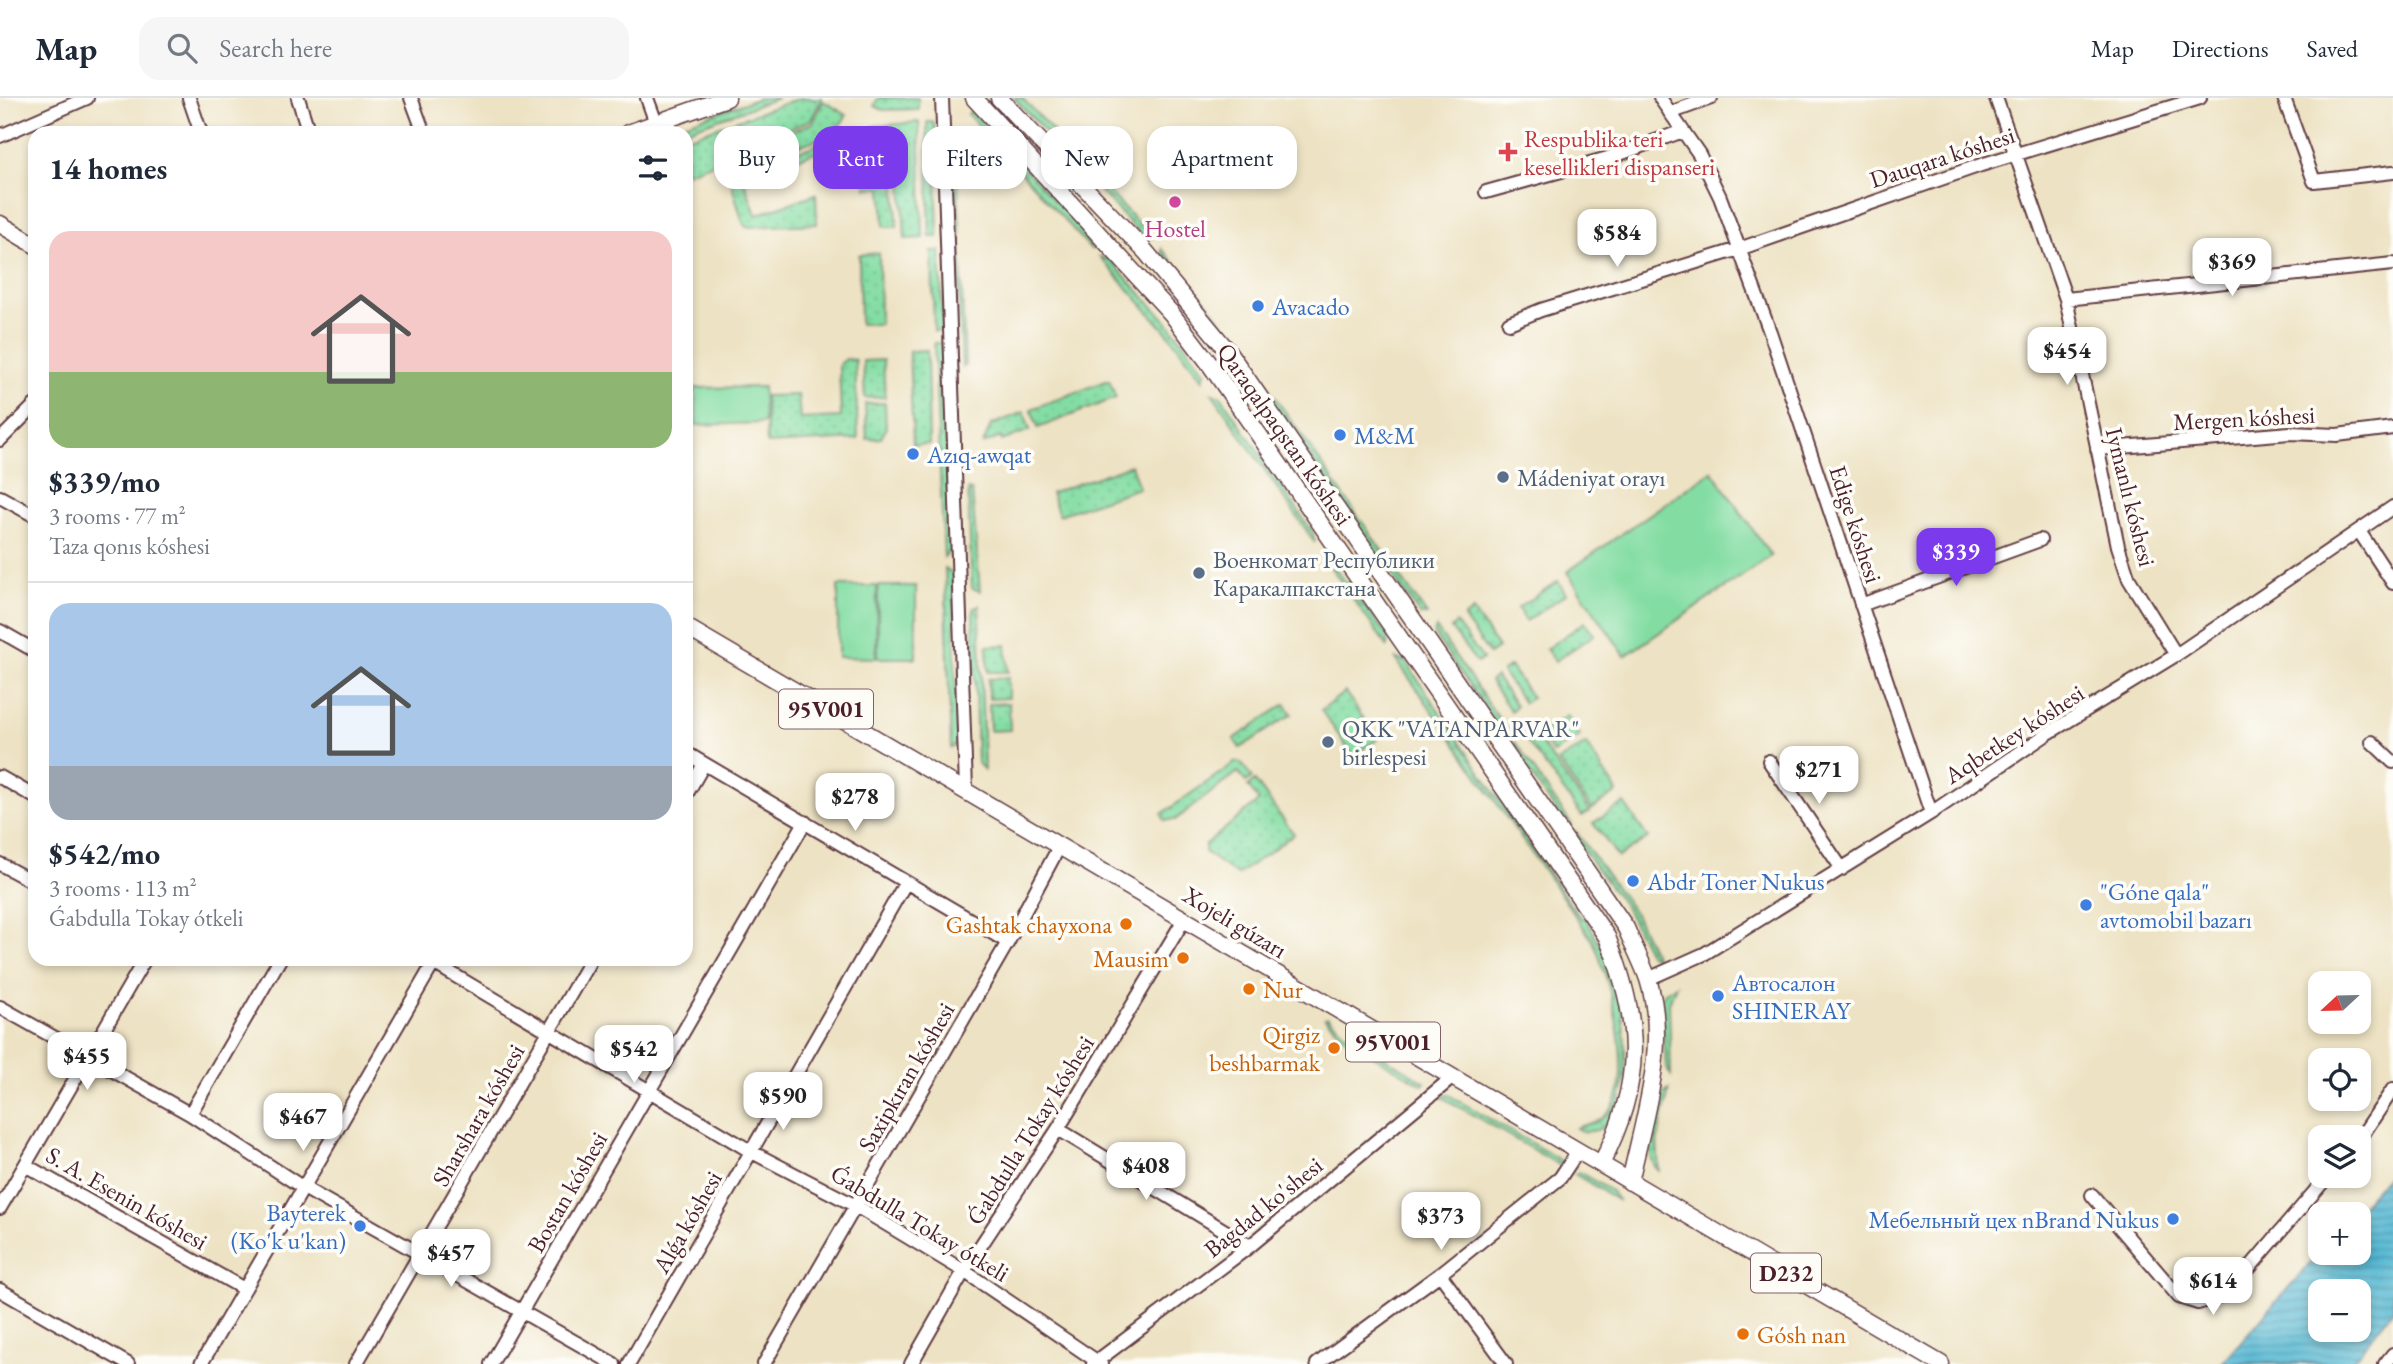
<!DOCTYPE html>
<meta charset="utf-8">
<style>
:root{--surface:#fff;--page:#f6f6f7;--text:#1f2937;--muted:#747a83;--line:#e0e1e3;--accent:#7c3aed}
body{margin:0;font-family:"EB Garamond",serif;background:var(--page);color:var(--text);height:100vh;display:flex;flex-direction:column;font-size:26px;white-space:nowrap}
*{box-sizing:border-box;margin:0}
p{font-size:23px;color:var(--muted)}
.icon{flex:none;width:38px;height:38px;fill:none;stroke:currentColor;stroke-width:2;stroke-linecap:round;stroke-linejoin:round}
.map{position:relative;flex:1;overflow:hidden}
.panel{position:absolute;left:28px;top:28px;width:665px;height:840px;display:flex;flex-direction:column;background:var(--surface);border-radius:21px;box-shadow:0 4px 10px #0003}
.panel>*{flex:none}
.hud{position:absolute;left:714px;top:28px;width:665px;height:63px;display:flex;gap:14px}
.needle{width:46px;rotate:248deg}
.controls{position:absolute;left:2308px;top:873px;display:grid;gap:14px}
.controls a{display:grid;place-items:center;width:63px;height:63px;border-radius:14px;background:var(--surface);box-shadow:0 4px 10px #0003;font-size:35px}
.price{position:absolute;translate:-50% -60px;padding:0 16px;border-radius:14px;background:#fff;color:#222;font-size:23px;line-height:46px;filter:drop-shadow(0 2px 4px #0008)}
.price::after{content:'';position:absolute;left:50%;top:42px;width:21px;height:16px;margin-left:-10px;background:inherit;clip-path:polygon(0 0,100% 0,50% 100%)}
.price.selected{background:var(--accent);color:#fff}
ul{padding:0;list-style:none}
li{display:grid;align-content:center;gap:14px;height:371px;padding:0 21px}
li+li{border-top:2px solid var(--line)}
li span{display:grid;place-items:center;height:217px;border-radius:21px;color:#555}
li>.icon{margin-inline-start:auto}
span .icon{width:126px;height:126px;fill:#fffc;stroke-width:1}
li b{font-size:30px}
h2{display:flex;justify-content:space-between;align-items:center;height:84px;padding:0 21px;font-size:30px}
.chip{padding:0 24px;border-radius:21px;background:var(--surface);box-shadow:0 4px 10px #0003;font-size:24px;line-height:63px}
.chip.selected{background:var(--accent);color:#fff}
header{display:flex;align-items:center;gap:42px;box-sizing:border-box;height:98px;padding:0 35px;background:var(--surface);border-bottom:2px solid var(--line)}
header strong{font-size:33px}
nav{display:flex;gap:38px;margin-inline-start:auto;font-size:24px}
.search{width:490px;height:63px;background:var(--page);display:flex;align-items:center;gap:18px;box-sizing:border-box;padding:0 24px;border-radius:21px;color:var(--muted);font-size:26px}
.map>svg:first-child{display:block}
.grass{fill:url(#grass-dots);stroke:#667e67;stroke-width:2}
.pitch{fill:#83dda3;stroke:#667e67;stroke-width:2}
.water{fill:url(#water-rules);stroke:#4f6c7f;stroke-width:2;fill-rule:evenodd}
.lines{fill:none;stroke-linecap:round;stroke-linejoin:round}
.minor-casing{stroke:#623c42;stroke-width:16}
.major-casing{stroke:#623c42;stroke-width:19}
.minor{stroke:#fff;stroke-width:12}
.major{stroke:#fff;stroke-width:16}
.health-dot{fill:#e0444e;stroke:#fdfcf7;stroke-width:2.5}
.hotel-dot{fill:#d1479c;stroke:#fdfcf7;stroke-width:2.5}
.shop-dot{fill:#3f7fe0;stroke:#fdfcf7;stroke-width:2.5}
.service-dot{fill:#5c6f8a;stroke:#fdfcf7;stroke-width:2.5}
.food-dot{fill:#e8710a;stroke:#fdfcf7;stroke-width:2.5}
.labels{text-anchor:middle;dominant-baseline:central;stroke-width:7;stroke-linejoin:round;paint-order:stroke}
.shield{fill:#fdfcf7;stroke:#806168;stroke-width:2}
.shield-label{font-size:23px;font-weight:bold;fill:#4a1f2b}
.health-label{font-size:24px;fill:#be3a42;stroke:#fdfcf7;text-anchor:start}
.street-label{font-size:24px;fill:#4a1f2b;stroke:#fdfcf7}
.hotel-label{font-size:24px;fill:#b23c85;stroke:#fdfcf7}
.shop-label{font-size:24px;fill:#366cbe;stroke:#fdfcf7;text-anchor:start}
.service-label{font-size:24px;fill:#4e5e75;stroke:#fdfcf7;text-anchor:start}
.food-label{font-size:24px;fill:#c56008;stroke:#fdfcf7;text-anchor:end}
</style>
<header>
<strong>Map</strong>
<div class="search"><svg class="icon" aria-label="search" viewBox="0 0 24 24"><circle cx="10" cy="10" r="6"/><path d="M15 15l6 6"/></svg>Search here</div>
<nav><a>Map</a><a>Directions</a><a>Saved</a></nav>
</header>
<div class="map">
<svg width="2393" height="1266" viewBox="0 0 2393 1266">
<defs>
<pattern id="grass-dots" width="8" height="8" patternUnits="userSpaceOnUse" patternTransform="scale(1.75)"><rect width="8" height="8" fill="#83dda3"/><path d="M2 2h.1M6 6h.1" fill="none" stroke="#73bd8c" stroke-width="1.8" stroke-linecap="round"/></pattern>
<pattern id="water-rules" width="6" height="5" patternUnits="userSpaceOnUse" patternTransform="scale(1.75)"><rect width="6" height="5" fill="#54b8d3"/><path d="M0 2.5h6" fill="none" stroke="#4895ab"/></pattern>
</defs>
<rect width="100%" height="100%" fill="#fdfcf7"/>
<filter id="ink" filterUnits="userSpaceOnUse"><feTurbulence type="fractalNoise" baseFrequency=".0143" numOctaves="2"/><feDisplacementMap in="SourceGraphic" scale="14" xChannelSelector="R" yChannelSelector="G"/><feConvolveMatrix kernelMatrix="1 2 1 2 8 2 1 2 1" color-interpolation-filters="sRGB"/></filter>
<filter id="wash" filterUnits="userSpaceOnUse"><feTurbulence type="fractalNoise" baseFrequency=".00686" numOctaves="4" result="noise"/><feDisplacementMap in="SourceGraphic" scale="28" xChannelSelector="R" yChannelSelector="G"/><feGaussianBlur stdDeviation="1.57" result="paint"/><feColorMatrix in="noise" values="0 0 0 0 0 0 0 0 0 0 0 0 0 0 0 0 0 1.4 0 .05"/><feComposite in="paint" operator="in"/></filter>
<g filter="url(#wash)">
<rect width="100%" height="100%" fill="#ede2c3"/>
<path class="grass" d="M759,0H778L679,35H658Z
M800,0H822L811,22L714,60L711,66L686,75V40Z
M878,0H918V11L883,12L874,8Z
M1014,0H1022L1151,139L1142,138Z
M823,3L847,17L828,44L821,40L732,71L727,68L724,58L813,25Z
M972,12L1088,139L1092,152L968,16Z
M919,24L923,140L905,141L900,43L875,28Z
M927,24H933L935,29L938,139H930Z
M870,34L895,49L897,129H884L882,90H866L865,66L855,59Z
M822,45L826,47L824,53L815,54L744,82L756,117L816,96L817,126L747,129L743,125L730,81L732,76Z
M957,58L965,267L962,269L953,62Z
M1162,151L1214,213L1257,273L1250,272L1211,218L1162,160Z
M932,153H940L943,233H934Z
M879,155L880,226H860L859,157Z
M1100,159L1109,161L1169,226L1205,274L1203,282L1170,238Z
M934,245H942L951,452L944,459Z
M927,252L929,346L913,347L909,253Z
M846,261L855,262L858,341L767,346L765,298L798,297L800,321L841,319L839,267Z
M883,262L885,299L865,300L863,263Z
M1109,282L1116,300L1038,330L1031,311Z
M1265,285L1427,517H1420L1265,293Z
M1212,295L1221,298L1313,435L1315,445Z
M885,305L886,331L881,340L867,341L865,306Z
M1024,314L1030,332L1002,343L1001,339L983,346L991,327Z
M1131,367L1139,390L1059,417L1051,395Z
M968,392L972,393L980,493L972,490Z
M1327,459L1388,539L1387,548L1324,460Z
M945,470L953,475L957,646L951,650Z
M1558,483L1566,496L1526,523L1518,510Z
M979,507L984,672L977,664L973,511Z
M1473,513L1498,550L1489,556L1464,520Z
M1585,524L1594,537L1555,563L1546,551Z
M1456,525L1483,561L1477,565L1451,530Z
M1436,530L1508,634H1502L1434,536Z
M1006,547L1008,574H988L987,548Z
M1396,561L1405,563L1570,806L1581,820H1585C1598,841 1610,863 1617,888C1625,921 1636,1010 1601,1030C1594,1034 1583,1035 1576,1030C1586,1025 1596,1027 1605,1018C1640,989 1609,878 1593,843Z
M1510,568L1532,600L1524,605L1502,574Z
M1496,579L1516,608L1511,613L1490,583Z
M1008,580V600L989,601L988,581Z
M1345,594L1378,641L1353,658L1321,612Z
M1009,605L1010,632L990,633L989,606Z
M1285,606L1292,616L1240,650L1234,641Z
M1567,618L1580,638L1553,655L1539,635Z
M1533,634L1590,713L1582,718L1524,639Z
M1515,644L1571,726L1563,723L1514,652Z
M1586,646L1617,694L1592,711L1558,663Z
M1236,664L1241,665L1252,679L1246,684L1238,674L1175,722H1164L1162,716Z
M1255,683L1294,736L1237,777L1205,754V747L1259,703L1248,688Z
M1624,705L1648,740L1618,759L1593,725Z
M1576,734L1634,814L1656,860L1650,857L1626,810L1575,741Z
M1676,887L1669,905L1671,977L1666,970L1662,902L1664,895Z
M1328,919L1348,937L1425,984L1423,987L1348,943L1325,920Z
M1669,992L1657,1044L1659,1073C1640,1055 1657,1019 1662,997Z
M1447,996L1565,1065L1563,1069L1442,999Z
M1579,1074L1611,1093L1619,1103L1575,1076Z"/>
<path class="pitch" d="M763,289L764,325L696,327L695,290Z
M1712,373L1771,458L1625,558L1567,474Z
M838,488H877L876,560L838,559Z
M878,488H916V560H878Z"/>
<path class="water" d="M2393,1072V1212L2350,1266H2221L2320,1154L2359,1155V1116H2354ZM2320,1194H2359V1232H2320Z"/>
</g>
<g filter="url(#ink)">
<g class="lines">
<defs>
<path id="minor" d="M189,0L201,35
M298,0L309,35
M411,0L424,35
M647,0L656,25
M942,0L966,691
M1660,0L1699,56L1720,99L1770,234L1931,715
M1996,0L2066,201L2118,448L2129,481L2176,557
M2284,0L2314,83L2393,74
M1670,15L1711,0
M0,38L87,0
M1486,94L1608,60L1683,33
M2066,201L2393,166
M1509,225L1541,212L1739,151L1981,67L2200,0
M0,342L35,307
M2097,351L2290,335L2337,337L2393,330
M0,399L35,418
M2359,433L2393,485
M1861,507L2040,442
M0,533L35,553
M2372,644L2393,664
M686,655L1008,844
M1769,663L1842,771
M0,679L35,699
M686,697L704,666
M0,766L35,785
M427,861L752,1054L856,1108L964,1173L1101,1266
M1648,881L1704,856L1931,715L2047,636L2176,557L2393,409
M0,909L190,1016L302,1089L614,1266
M190,1016L280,861
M1058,1031L1250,1148
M2359,1042L2393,991
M25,1067L244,1191
M2092,1097L2179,1199L2198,1205L2228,1195L2328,1078
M0,1110L145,861
M1440,1176L1506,1266
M0,1192L128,1266
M201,1266L436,861
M356,1266L591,861
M491,1266L805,724
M629,1266L906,784
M764,1266L1008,844L1060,747
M911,1266L964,1173L1058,1031L1185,820
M1093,1266L1250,1148L1453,979
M1317,1266L1440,1176L1560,1080L1578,1053
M2385,1266L2393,1256"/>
<path id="major" d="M974,0L1171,215L1209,265L1607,839C1641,922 1644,985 1601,1066
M999,0L1146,154L1227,252L1626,830C1633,847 1642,864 1648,881C1669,949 1644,1017 1630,1084
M628,35L727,0
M0,126L35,147
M686,529L1941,1266"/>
</defs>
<use href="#minor" class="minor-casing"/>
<use href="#major" class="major-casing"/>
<use href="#minor" class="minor"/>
<use href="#major" class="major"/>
</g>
</g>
<path class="health-dot" d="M1504.5 43.5h7v7h7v7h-7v7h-7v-7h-7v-7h7z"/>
<circle class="hotel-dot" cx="1175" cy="104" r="7"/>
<g class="shop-dot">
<circle cx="1258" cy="208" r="7"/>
<circle cx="1340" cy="337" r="7"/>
<circle cx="913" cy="356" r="7"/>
<circle cx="1633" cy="783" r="7"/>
<circle cx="2086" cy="807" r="7"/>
<circle cx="1718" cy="898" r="7"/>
<circle cx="2173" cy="1121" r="7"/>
<circle cx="360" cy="1128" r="7"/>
</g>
<g class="service-dot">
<circle cx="1503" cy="379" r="7"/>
<circle cx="1199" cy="475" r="7"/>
<circle cx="1328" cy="644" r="7"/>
</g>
<g class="food-dot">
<circle cx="1126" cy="826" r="7"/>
<circle cx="1183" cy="860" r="7"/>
<circle cx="1249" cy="891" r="7"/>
<circle cx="1334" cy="950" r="7"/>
<circle cx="1743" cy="1236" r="7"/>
</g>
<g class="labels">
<g class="shield">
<rect x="779" y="591.5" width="94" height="39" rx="5"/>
<rect x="1346" y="924.5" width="94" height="39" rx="5"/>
<rect x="1751" y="1155.5" width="70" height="39" rx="5"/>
</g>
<g class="shield-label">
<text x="826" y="611">95V001</text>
<text x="1393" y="944">95V001</text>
<text x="1786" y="1175">D232</text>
</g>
<g class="health-label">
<text x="1524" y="40">Respublika teri<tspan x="1524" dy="28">kesellikleri dispanseri</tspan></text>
</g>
<g class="street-label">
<text transform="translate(1942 59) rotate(-18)">Dauqara kóshesi</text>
<text transform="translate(2244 320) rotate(-3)">Mergen kóshesi</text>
<text transform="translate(1285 336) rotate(55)">Qaraqalpaqstan kóshesi</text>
<text transform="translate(2131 399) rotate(76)">Iymanlı kóshesi</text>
<text transform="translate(1856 426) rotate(72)">Edige kóshesi</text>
<text transform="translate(2014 636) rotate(-33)">Aqbetkey kóshesi</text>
<text transform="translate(1235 824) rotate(31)">Xojeli gúzarı</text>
<text transform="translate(906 979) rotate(-60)">Saxipkıran kóshesi</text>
<text transform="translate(478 1017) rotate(-60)">Sharshara kóshesi</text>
<text transform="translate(1030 1032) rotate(-58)">Ǵabdulla Tokay kóshesi</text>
<text transform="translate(567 1094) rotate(-60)">Bostan kóshesi</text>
<text transform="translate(127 1100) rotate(30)">S. A. Esenin kóshesi</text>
<text transform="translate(1263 1109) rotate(-39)">Bagdad ko'shesi</text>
<text transform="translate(687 1124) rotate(-60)">Alǵa kóshesi</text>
<text transform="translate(920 1125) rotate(31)">Ǵabdulla Tokay ótkeli</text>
</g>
<g class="hotel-label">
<text x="1175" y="130">Hostel</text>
</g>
<g class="shop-label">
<text x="1272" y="208">Avacado</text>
<text x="1354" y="337">M&amp;M</text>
<text x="927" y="356">Azıq-awqat</text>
<text x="1647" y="783">Abdr Toner Nukus</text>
<text x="2100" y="793">"Góne qala"<tspan x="2100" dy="28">avtomobil bazarı</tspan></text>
<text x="1732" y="884">Автосалон<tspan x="1732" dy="28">SHINERAY</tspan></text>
<text x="346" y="1114" text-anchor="end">Bayterek<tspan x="346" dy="28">(Ko'k u'kan)</tspan></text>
<text x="2159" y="1121" text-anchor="end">Мебельный цех nBrand Nukus</text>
</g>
<g class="service-label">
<text x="1517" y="379">Mádeniyat orayı</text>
<text x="1213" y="461">Военкомат Республики<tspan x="1213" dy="28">Каракалпакстана</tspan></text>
<text x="1342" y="630">QKK "VATANPARVAR"<tspan x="1342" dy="28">birlespesi</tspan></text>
</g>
<g class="food-label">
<text x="1112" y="826">Gashtak chayxona</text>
<text x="1169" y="860">Mausim</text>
<text x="1263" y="891" text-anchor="start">Nur</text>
<text x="1320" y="936">Qirgiz<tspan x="1320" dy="28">beshbarmak</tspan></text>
<text x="1757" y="1236" text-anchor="start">Gósh nan</text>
</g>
</g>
</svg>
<div class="controls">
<a><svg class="needle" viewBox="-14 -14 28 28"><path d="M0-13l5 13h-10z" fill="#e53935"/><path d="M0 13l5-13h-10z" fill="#747a83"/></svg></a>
<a><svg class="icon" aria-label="locate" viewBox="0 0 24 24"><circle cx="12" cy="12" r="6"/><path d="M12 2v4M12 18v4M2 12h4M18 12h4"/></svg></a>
<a><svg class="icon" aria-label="layers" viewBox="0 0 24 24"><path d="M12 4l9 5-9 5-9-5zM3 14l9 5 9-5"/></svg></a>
<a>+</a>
<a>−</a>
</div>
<b class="price" style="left:1617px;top:171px">$584</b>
<b class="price" style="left:2232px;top:200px">$369</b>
<b class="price" style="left:2067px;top:289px">$454</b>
<b class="price selected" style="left:1956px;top:490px">$339</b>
<b class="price" style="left:1819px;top:708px">$271</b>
<b class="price" style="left:855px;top:735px">$278</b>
<b class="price" style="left:634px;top:987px">$542</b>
<b class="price" style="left:87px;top:994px">$455</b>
<b class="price" style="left:783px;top:1034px">$590</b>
<b class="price" style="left:303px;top:1055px">$467</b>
<b class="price" style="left:1146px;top:1104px">$408</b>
<b class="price" style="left:1441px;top:1154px">$373</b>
<b class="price" style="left:451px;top:1191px">$457</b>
<b class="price" style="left:2213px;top:1219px">$614</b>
<div class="hud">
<a class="chip">Buy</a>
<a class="chip selected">Rent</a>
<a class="chip">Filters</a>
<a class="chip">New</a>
<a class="chip">Apartment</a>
</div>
<section class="panel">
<h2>14 homes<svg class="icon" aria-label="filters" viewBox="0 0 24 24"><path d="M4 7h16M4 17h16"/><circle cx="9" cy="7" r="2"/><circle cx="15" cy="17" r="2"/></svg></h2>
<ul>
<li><span style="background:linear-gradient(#f6c9c9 65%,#8fb573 0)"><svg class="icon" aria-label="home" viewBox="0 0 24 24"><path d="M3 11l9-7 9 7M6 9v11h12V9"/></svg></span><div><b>$339/mo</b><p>3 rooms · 77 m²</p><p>Taza qonıs kóshesi</p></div></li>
<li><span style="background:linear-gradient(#a9c7e8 75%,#9aa5b1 0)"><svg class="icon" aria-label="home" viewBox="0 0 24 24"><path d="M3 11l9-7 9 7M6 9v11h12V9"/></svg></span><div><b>$542/mo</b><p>3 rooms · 113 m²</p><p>Ǵabdulla Tokay ótkeli</p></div></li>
</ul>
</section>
</div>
